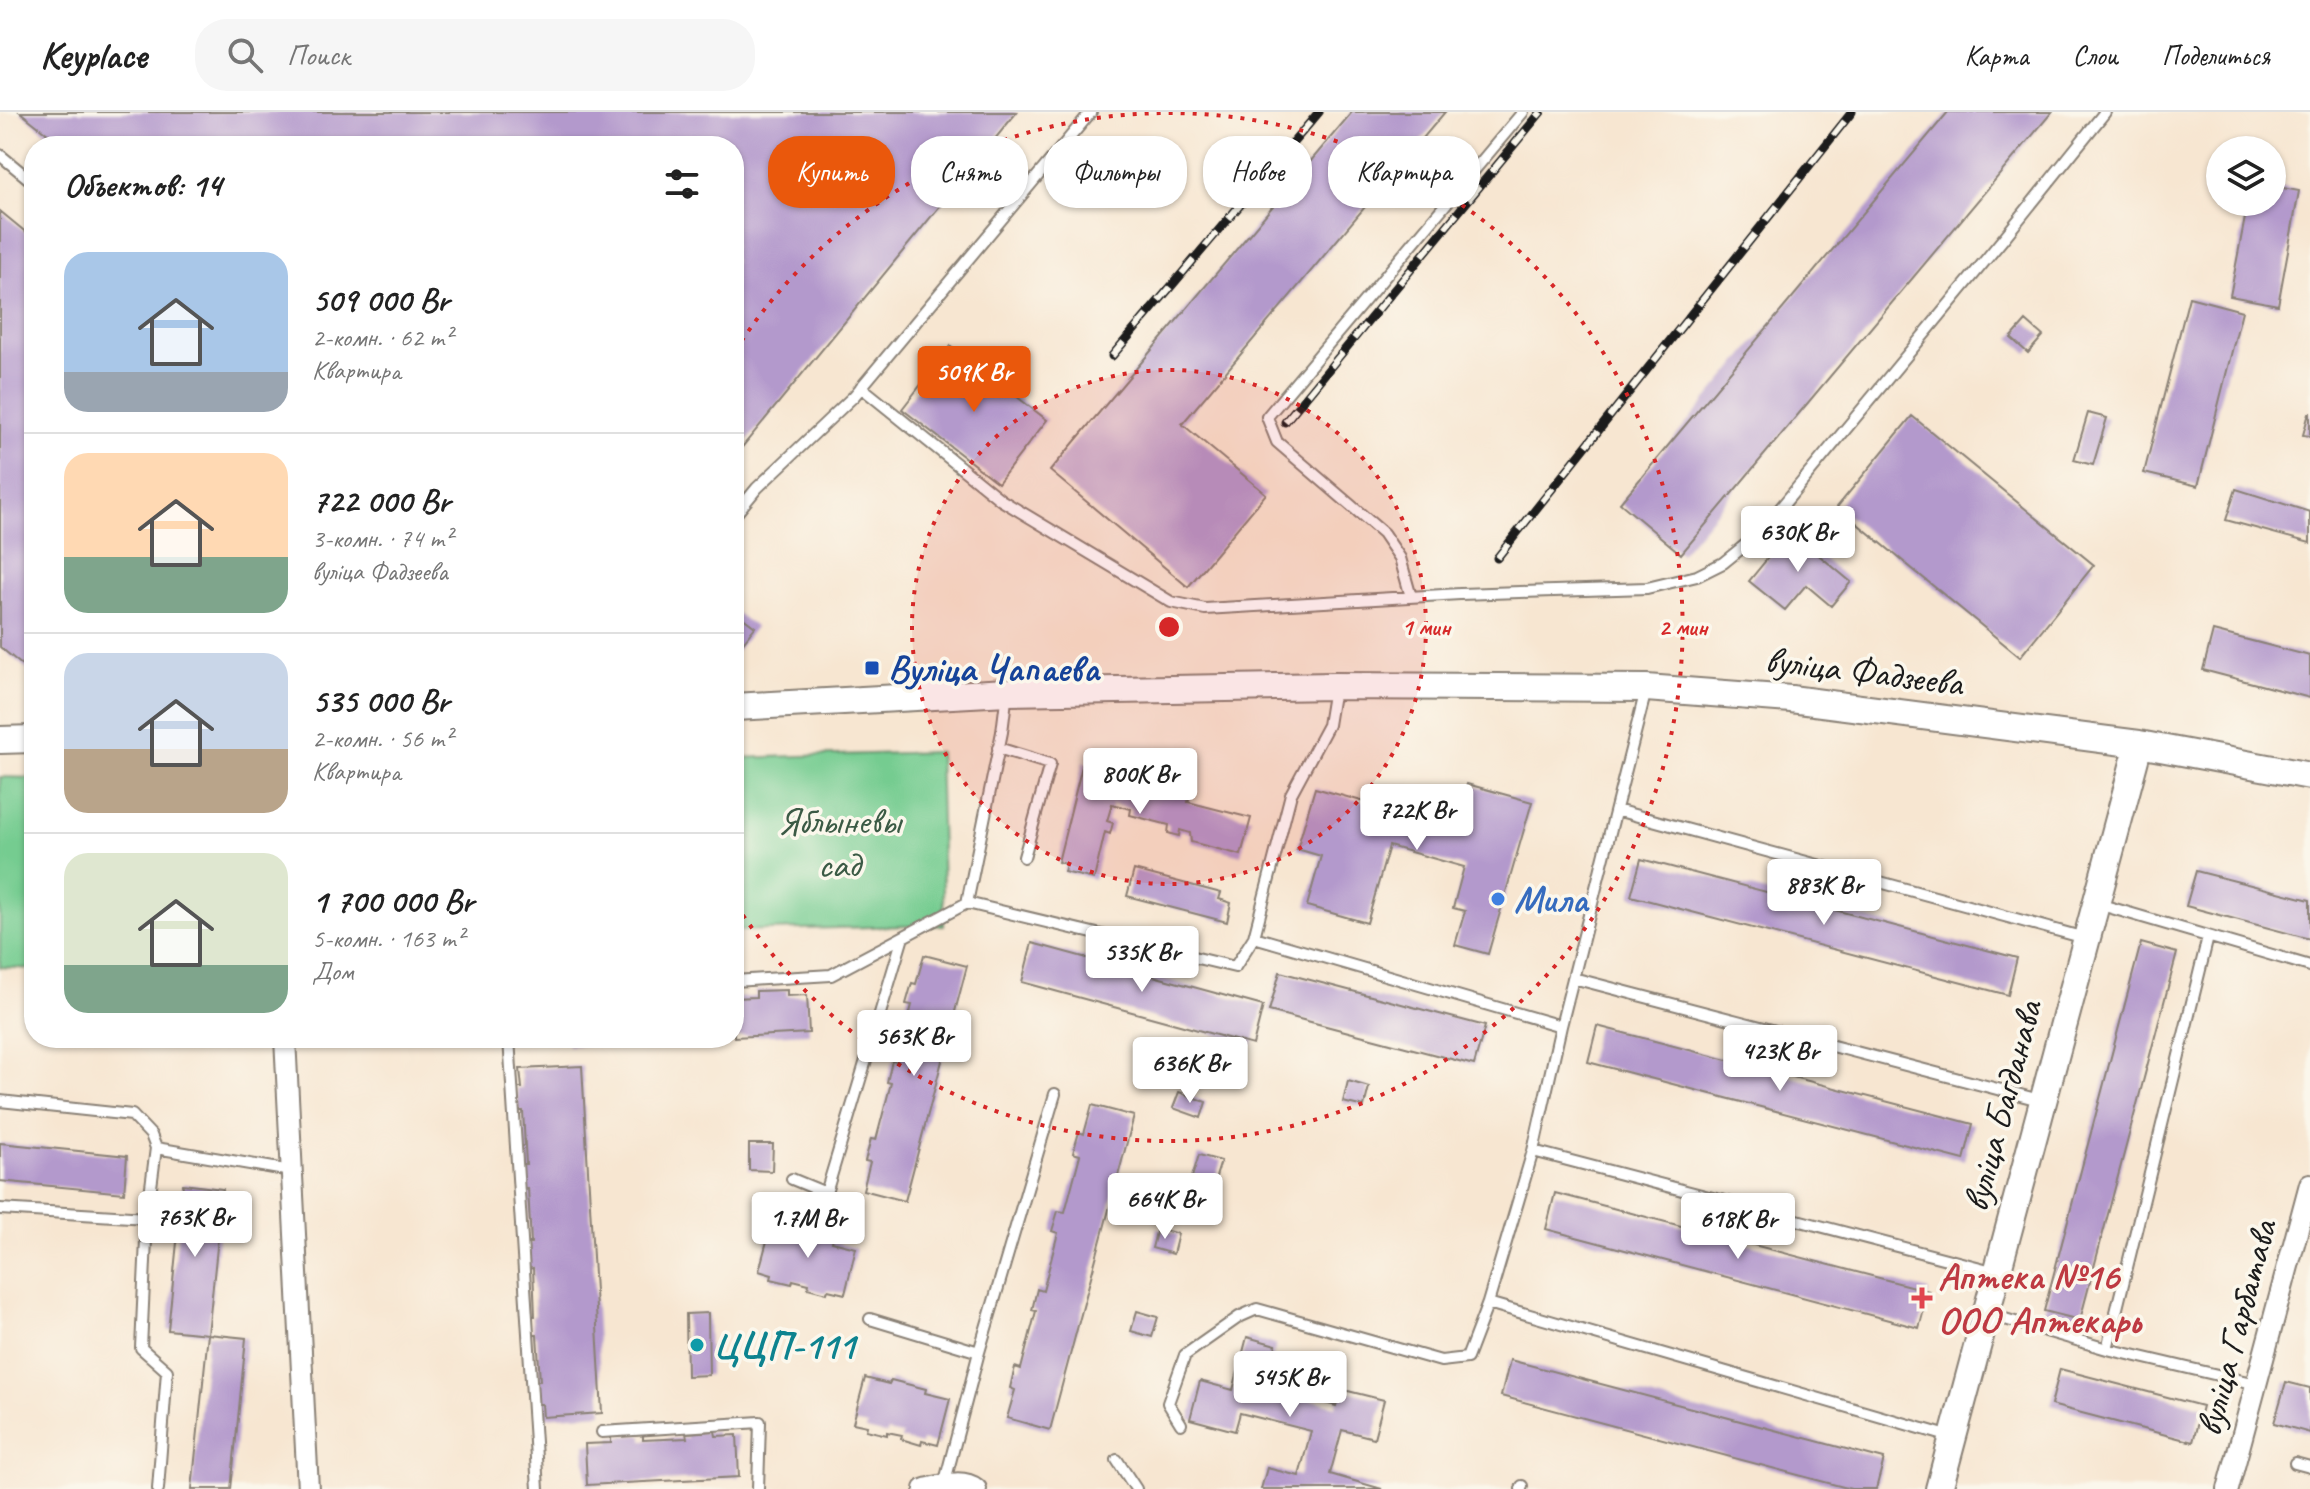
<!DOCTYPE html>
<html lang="ru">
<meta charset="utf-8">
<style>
:root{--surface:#fff;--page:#f6f6f6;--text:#222;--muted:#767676;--line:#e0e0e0;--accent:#ea580c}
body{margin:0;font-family:Caveat,sans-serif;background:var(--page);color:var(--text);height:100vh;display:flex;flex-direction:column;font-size:30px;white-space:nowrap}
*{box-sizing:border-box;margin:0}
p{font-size:26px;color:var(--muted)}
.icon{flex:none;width:44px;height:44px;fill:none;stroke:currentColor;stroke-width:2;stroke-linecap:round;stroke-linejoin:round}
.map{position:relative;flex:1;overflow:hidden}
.details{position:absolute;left:24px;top:24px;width:720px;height:912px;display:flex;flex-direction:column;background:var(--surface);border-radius:32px;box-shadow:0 2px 6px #0004}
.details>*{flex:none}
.guide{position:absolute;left:768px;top:24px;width:760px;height:72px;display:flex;gap:16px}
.controls{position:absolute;left:2206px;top:24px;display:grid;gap:16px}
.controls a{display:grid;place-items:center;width:80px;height:80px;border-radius:50%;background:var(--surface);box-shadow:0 2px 6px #0004;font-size:40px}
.price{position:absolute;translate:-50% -68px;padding:0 18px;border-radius:8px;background:#fff;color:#222;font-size:26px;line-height:52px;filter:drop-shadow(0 2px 4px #0008)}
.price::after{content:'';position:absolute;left:50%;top:48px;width:24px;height:18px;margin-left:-12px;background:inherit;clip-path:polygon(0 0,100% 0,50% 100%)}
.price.selected{background:var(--accent);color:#fff}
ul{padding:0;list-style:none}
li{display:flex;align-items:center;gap:24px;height:200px;padding:0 40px}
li+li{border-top:2px solid var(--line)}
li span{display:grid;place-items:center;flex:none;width:224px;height:160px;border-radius:24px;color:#555}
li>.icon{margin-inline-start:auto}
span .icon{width:96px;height:96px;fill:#fffc;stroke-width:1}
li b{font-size:34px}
h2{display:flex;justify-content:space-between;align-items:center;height:96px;padding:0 40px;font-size:34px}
.chip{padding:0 28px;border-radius:32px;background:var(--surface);box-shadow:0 2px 6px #0004;font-size:28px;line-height:72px}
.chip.selected{background:var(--accent);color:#fff}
header{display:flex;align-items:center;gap:48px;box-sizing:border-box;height:112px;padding:0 40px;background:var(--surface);border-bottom:2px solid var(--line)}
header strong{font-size:38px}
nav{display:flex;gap:44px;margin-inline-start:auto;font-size:28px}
.search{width:560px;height:72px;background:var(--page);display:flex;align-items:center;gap:20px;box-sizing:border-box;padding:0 28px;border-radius:32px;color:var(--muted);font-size:30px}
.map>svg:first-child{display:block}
.green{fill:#75cc90;stroke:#487456;stroke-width:2}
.building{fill:#b399cc}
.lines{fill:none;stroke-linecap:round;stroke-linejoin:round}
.service-casing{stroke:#8a8176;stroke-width:14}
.minor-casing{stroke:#8a8176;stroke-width:24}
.tertiary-casing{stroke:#8a8176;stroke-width:30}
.service{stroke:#fff;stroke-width:10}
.minor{stroke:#fff;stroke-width:20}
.tertiary{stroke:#fff;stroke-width:26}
.rail-casing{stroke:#1c1c1c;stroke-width:9}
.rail{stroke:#fbf7ec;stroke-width:6;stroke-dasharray:18;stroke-linecap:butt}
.ring{fill:none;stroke:#d62828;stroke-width:4;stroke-dasharray:4 8}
.transit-dot{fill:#1a4fb4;stroke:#fbf7ec;stroke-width:3}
.shop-dot{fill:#3f7fe0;stroke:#fbf7ec;stroke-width:3}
.health-dot{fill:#e0444e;stroke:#fbf7ec;stroke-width:3}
.culture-dot{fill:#0f9aa8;stroke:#fbf7ec;stroke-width:3}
.labels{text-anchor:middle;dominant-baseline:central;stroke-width:7;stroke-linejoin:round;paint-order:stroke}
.transit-label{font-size:38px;font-weight:bold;fill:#164399;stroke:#fbf7ec;text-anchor:start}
.street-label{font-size:38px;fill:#1c1c1c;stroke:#fbf7ec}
.park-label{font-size:38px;fill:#3b5a45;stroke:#fbf7ec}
.shop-label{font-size:38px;font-weight:bold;fill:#366cbe;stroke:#fbf7ec;text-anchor:start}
.health-label{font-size:38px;font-weight:bold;fill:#be3a42;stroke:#fbf7ec;text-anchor:start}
.culture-label{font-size:38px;font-weight:bold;fill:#0d838f;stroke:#fbf7ec;text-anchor:start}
.centre{fill:#d62828;stroke:#fbf7ec;stroke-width:4}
.ring-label{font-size:24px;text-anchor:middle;font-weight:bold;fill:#d62828;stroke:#fbf7ec;stroke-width:7;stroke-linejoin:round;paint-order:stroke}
</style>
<header>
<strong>Keyplace</strong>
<div class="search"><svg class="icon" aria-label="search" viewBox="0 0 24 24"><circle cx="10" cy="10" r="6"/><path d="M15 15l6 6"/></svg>Поиск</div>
<nav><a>Карта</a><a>Слои</a><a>Поделиться</a></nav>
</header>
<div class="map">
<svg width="2310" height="1377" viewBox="0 0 2310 1377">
<rect width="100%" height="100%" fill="#fbf7ec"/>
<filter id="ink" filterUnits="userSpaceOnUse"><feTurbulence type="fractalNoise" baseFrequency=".0125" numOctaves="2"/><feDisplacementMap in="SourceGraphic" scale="16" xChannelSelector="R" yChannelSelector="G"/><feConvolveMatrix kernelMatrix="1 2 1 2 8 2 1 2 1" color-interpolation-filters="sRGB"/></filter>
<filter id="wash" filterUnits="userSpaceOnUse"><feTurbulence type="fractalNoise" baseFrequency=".006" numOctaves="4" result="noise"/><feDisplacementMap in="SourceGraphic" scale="32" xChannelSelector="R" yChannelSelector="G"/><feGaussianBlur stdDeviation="1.8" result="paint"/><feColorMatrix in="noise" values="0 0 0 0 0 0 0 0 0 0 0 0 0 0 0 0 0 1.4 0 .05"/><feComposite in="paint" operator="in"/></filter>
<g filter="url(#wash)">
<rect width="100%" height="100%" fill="#f7e6d1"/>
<path class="green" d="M939,640L944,813L734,819V646Z
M0,665L34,666V857L0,855Z"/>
<g id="blocks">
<path class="building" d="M20,0H1017L734,345V34H63Z
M1352,0H1445L1182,312L1266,382L1188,475L1050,359Z
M1948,0H2052L1681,442L1620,391Z
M2272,74L2299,79L2278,193L2230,184L2248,90H2272Z
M0,99L34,127V563L0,535Z
M2189,185L2242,199L2198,374L2144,361Z
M2026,209L2043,224L2028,241L2011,226Z
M951,234L1047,308L998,371L902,297Z
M2088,301L2107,306L2093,353L2074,348Z
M2309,301H2310V324L2303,323Z
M1912,304L2094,453L2020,545L1837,395Z
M2236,377L2310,400V431L2226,408Z
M1790,419L1851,470L1831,494L1806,473L1785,498L1749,469Z
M734,499L755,515L734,542Z
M2213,519L2310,544V586L2203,558Z
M1083,650L1191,677L1188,690L1251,706L1241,743L1191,730L1190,721L1180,718L1179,724L1168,721L1169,713L1130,703L1131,697L1112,692L1107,709L1113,711L1110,722L1105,720L1094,767L1064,760L1066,752L1058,750Z
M1467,672L1532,690L1488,842L1455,833L1465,799L1453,796L1464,755L1389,734L1367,811L1307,794L1321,744L1297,737L1315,676L1408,702L1413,685L1439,693L1443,680L1463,686Z
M1641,747L2017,846L2008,883L1631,784Z
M1134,758L1221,781L1219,787L1231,791L1227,810L1127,784Z
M2196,759L2310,788V827L2186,794Z
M1032,831L1263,894L1253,933L1022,870Z
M2141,831L2177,841L2080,1208L2044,1199Z
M924,843L967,854L905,1089L863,1078L870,1050L865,1049L871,1027L876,1028L891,971L887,970L892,949L897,950L912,893L906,892L912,871L916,872Z
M1280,860L1485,914L1474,953L1269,899Z
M787,878V884L807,883L809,921L734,925V886L756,885V879Z
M1597,914L1973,1012L1964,1048L1588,950Z
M567,926H677V928L568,934Z
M582,954L602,1301L543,1305L542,1292H537L535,1269H540L537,1223H533L532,1204H535L533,1156L528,1157L526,1132L531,1131L528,1076H522L521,1052H526L523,999H518L517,976H522L520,957Z
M1348,969L1369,975L1364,995L1343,990Z
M1179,980L1206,990L1201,1006L1173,996Z
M1092,993L1134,1004L1050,1318L1007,1306L1015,1278L1010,1276L1015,1255L1021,1257L1036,1199L1032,1198L1037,1177L1043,1179L1058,1121L1052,1119L1058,1099L1065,1100L1080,1043L1073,1041L1079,1020L1084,1022Z
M0,1031L127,1044L124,1081L0,1069Z
M749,1032H773L772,1059L749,1058Z
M1199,1043L1221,1049L1214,1071L1192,1065Z
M183,1072L223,1077L208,1222L168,1218Z
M1555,1081L1929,1179L1919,1216L1546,1117Z
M771,1114L796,1120L797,1116L833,1125L832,1130L856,1136L845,1182L828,1178L827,1181L808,1176L809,1172L793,1168L792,1172L771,1167L772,1163L759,1159Z
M1157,1116L1178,1122L1173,1142L1152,1136Z
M1137,1199L1158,1205L1152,1225L1131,1219Z
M708,1201L709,1263L687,1264L686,1202Z
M208,1222L246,1226L231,1377H192Z
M1247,1225L1276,1233L1265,1275L1336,1294L1340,1277L1384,1288L1374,1326L1342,1318L1330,1362L1382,1377H1261L1267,1356L1299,1364L1311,1319L1240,1301L1235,1319L1190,1307L1200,1269L1233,1278Z
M1510,1248L1884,1347L1876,1377H1851L1501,1284Z
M2060,1257L2202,1294L2193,1330L2051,1293Z
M865,1266L889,1272L891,1268L926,1277L925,1281L950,1287L938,1333L922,1329L921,1333L901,1327L902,1323L887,1320V1323L866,1318L867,1314L853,1311Z
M2286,1270L2310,1276V1321L2274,1311Z
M715,1319L716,1324L737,1323L739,1365L587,1373L585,1332L611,1331V1325L643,1323V1328L687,1326L686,1321Z"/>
</g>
</g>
<g filter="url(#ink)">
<use href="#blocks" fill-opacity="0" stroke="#8a8176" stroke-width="2"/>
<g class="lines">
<defs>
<path id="service" d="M0,43L34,71
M861,275L1001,388L1171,490L1205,497L1460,482L1647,476L1697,464L1723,451L1759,422L2003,127L2105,0
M734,404L757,376L854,284L1091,0
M1411,485L1400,446L1383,421L1277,330L1267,305L1523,0
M1334,576L1328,613L1291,682L1254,825L1561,914
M1007,580L1002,620L967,791L1235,855L1254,825
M998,636L1050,652L1024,745
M1616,698L2085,826
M2098,792L2310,854
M1573,866L2043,989
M734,869L831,863L967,791
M509,926L538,1377
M0,989L132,1003L151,1023L156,1036L291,1059
M1533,1039L1996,1160
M792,1067L826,1081L903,825
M0,1097L147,1106L141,1236L167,1259L158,1377
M147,1106L156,1036
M1488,1191L1951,1325
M1988,1202L2107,1237L2256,1272
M870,1207L979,1240
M2107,1237L2208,825
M1181,1312L1168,1291L1185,1243L1239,1205L1257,1197L1441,1249L1467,1246L1488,1191L1533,1039L1561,914L1646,578
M602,1320L760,1310L758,1377
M1117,1348L1136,1377
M2295,1351L2310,1355
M944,1373L979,1240L1055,982
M1521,1377L1522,1374"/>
<path id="minor" d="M285,926L308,1377
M925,1377C941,1374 962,1366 976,1377
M2228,1377L2310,1072"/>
<path id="tertiary" d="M734,595L1007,580L1334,574L1646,576L1791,587L2139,632L2310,664
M0,628L34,627
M1939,1377L2139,632"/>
</defs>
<use href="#service" class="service-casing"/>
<use href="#minor" class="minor-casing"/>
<use href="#tertiary" class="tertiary-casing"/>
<use href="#service" class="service"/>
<use href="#minor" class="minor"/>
<use href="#tertiary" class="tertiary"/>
<defs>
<path id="rail" d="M1112,244L1319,0
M1285,310L1541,0
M1497,446L1852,0"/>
</defs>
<use href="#rail" class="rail-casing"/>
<use href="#rail" class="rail"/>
</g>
</g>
<circle cx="1169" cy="515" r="257" fill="#d62828" fill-opacity=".12"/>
<g class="ring">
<circle cx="1169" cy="515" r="257"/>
<path d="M735 239A514 514 0 1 1 735 791"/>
</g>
<rect class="transit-dot" x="864" y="548" width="16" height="16" rx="4"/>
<circle class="shop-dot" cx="1498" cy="787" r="8"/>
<path class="health-dot" d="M1918 1174h8v8h8v8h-8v8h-8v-8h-8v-8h8z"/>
<circle class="culture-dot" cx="697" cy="1233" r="8"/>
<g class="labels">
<g class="transit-label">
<text x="888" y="556">Вуліца Чапаева</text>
</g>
<g class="street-label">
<text transform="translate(1864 559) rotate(7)">вуліца Фадзеева</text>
<text transform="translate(2002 994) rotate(-75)">вуліца Багданава</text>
<text transform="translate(2236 1216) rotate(-75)">вуліца Гарбатава</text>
</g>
<g class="park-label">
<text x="839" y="708">Яблыневы<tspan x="839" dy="44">сад</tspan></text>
</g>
<g class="shop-label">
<text x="1514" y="787">Мила</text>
</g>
<g class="health-label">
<text x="1938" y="1164">Аптека №16<tspan x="1938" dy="44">ООО Аптекарь</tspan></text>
</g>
<g class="culture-label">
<text x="713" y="1233">ЦЦП-111</text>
</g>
</g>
<circle cx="1169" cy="515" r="12" class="centre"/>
<g class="ring-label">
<text x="1426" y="523">1 мин</text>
<text x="1683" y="523">2 мин</text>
</g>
</svg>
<div class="controls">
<a><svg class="icon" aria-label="layers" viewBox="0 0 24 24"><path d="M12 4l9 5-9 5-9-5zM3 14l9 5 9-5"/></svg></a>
</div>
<b class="price selected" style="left:974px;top:302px">509K Br</b>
<b class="price" style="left:1798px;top:462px">630K Br</b>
<b class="price" style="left:1140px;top:704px">800K Br</b>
<b class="price" style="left:1417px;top:740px">722K Br</b>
<b class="price" style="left:1824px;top:815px">883K Br</b>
<b class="price" style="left:1142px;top:882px">535K Br</b>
<b class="price" style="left:914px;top:966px">563K Br</b>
<b class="price" style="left:1780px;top:981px">423K Br</b>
<b class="price" style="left:1190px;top:993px">636K Br</b>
<b class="price" style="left:1165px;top:1129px">664K Br</b>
<b class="price" style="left:195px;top:1147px">763K Br</b>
<b class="price" style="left:808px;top:1148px">1.7M Br</b>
<b class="price" style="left:1738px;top:1149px">618K Br</b>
<b class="price" style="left:1290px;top:1307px">545K Br</b>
<div class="guide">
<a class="chip selected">Купить</a>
<a class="chip">Снять</a>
<a class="chip">Фильтры</a>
<a class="chip">Новое</a>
<a class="chip">Квартира</a>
</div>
<section class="details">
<h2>Объектов: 14<svg class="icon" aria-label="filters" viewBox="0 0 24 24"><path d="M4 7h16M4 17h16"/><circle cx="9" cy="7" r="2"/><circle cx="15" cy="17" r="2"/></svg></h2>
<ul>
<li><span style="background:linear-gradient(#a9c7e8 75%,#9aa5b1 0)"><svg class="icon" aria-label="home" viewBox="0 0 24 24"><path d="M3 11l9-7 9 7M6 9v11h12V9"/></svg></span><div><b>509 000 Br</b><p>2-комн. · 62 m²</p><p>Квартира</p></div></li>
<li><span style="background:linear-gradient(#ffd9b3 65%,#7fa58c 0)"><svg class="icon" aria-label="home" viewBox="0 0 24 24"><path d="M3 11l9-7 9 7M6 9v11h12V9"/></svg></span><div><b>722 000 Br</b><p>3-комн. · 74 m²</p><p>вуліца Фадзеева</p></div></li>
<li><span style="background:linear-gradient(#c9d6e8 60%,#b9a48a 0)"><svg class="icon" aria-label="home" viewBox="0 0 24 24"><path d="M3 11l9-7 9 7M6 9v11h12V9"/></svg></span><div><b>535 000 Br</b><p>2-комн. · 56 m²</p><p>Квартира</p></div></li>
<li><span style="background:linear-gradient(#dfe7d0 70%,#7fa58c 0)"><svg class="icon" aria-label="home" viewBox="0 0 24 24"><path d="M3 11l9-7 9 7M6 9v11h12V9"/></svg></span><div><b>1 700 000 Br</b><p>5-комн. · 163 m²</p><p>Дом</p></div></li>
</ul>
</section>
</div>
